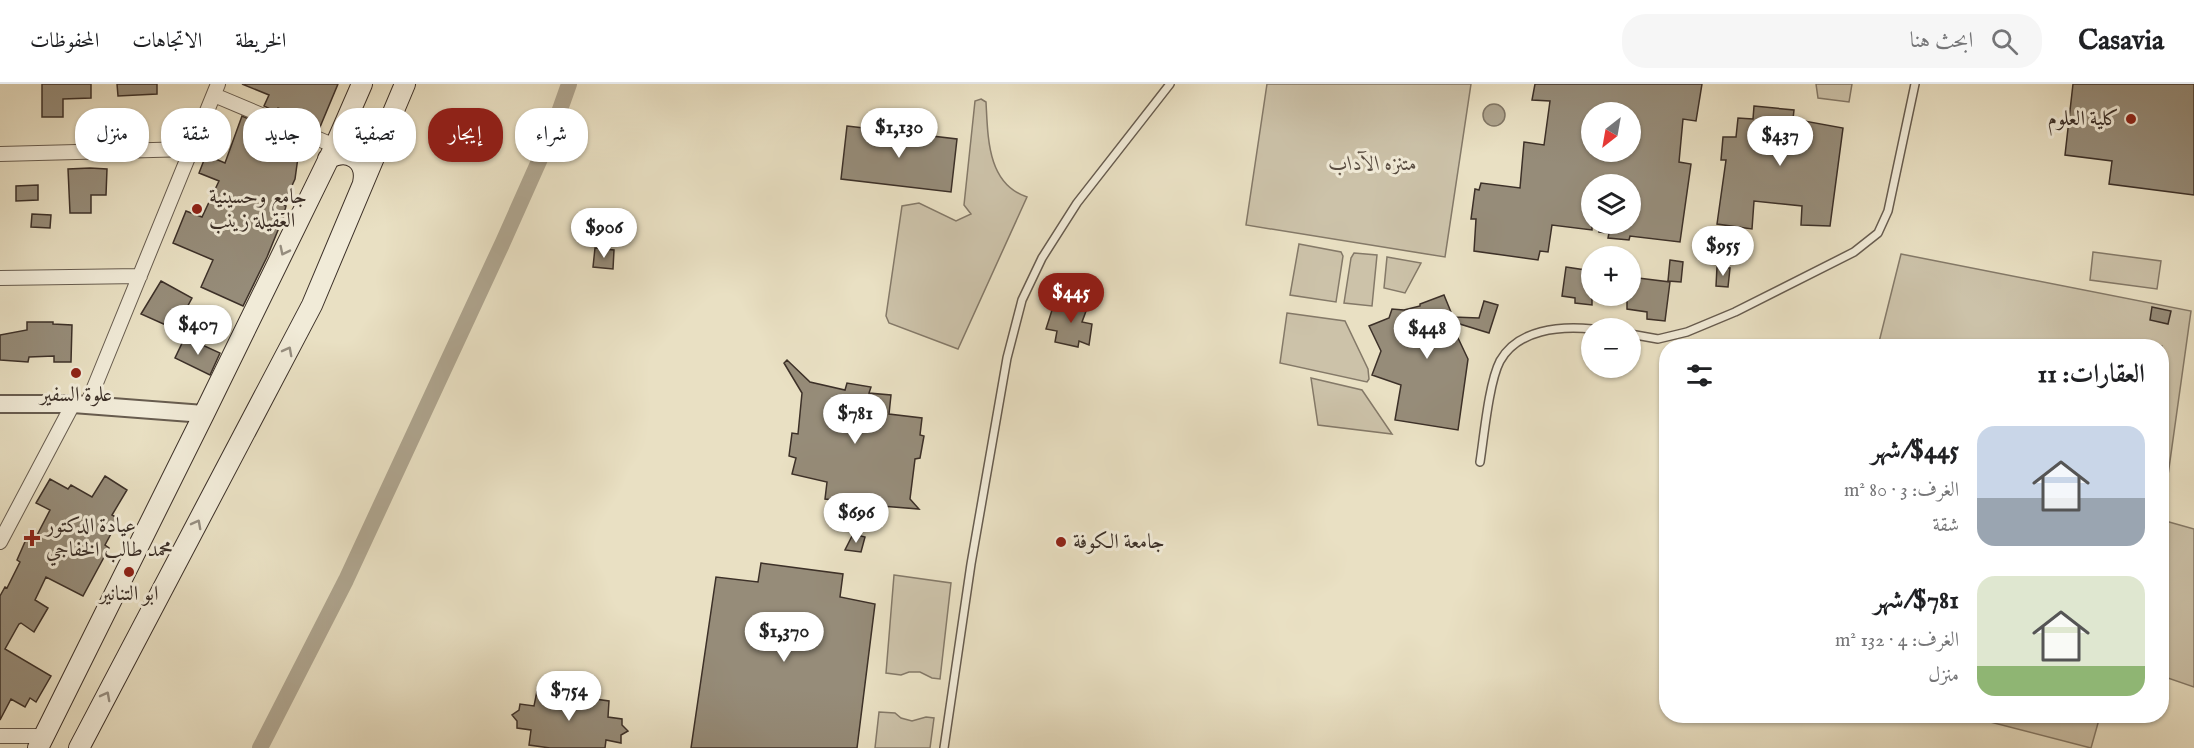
<!DOCTYPE html>
<html lang="ar">
<meta charset="utf-8">
<style>
:root{--surface:#fff;--page:#f6f6f6;--text:#202124;--muted:#757577;--line:#e0e0e0;--accent:#8f2418}
body{margin:0;font-family:"IM FELL English",Amiri,serif;background:var(--page);color:var(--text);direction:rtl;height:100vh;display:flex;flex-direction:column;font-size:22px;white-space:nowrap}
*{box-sizing:border-box;margin:0}
p{font-size:20px;color:var(--muted)}
.icon{flex:none;width:33px;height:33px;fill:none;stroke:currentColor;stroke-width:2;stroke-linecap:round;stroke-linejoin:round}
.map{position:relative;flex:1;overflow:hidden;direction:ltr}
.panel{position:absolute;left:1659px;top:255px;width:510px;height:384px;display:flex;flex-direction:column;background:var(--surface);border-radius:24px;box-shadow:0 2px 4px #0004;direction:rtl}
.panel>*{flex:none}
.hud{position:absolute;left:18px;top:24px;width:570px;height:54px;direction:rtl;display:flex;gap:12px}
.needle{width:39px;rotate:211deg}
.buttons{position:absolute;left:1581px;top:18px;display:grid;gap:12px}
.buttons a{display:grid;place-items:center;width:60px;height:60px;border-radius:50%;background:var(--surface);box-shadow:0 2px 4px #0004;font-size:30px}
.price{position:absolute;translate:-50% -51px;padding:0 14px;border-radius:21px;background:#fff;color:#222;font-size:20px;line-height:39px;filter:drop-shadow(0 2px 3px #0008)}
.price::after{content:'';position:absolute;left:50%;top:36px;width:18px;height:14px;margin-left:-9px;background:inherit;clip-path:polygon(0 0,100% 0,50% 100%)}
.price.selected{background:var(--accent);color:#fff}
ul{padding:0;list-style:none}
li{display:flex;align-items:center;gap:18px;height:150px;padding:0 24px}
li span{display:grid;place-items:center;flex:none;width:168px;height:120px;border-radius:18px;color:#555}
li>.icon{margin-inline-start:auto}
span .icon{width:72px;height:72px;fill:#fffc;stroke-width:1}
li b{font-size:26px}
h2{display:flex;justify-content:space-between;align-items:center;height:72px;padding:0 24px;font-size:26px}
.pill{padding:0 21px;border-radius:24px;background:var(--surface);box-shadow:0 2px 4px #0004;font-size:21px;line-height:54px}
.pill.selected{background:var(--accent);color:#fff}
header{display:flex;align-items:center;gap:36px;box-sizing:border-box;height:84px;padding:0 30px;background:var(--surface);border-bottom:2px solid var(--line)}
header strong{font-size:28px}
nav{display:flex;gap:33px;margin-inline-start:auto;font-size:21px}
.search{width:420px;height:54px;background:var(--page);display:flex;align-items:center;gap:15px;box-sizing:border-box;padding:0 21px;border-radius:24px;color:var(--muted);font-size:22px}
.map>svg:first-child{display:block}
.green{fill:#ccc2a9;stroke:#847968;stroke-width:1.5}
.water{fill:#aea48e;stroke:#807665;stroke-width:1.5}
.lines{fill:none;stroke-linecap:round;stroke-linejoin:round}
.canal{stroke:#aea48e;stroke-width:16}
.building{fill:#968c79;stroke:#3c3028;stroke-width:1.5;fill-rule:evenodd}
.service-casing{stroke:#675c4f;stroke-width:10}
.minor-casing{stroke:#675c4f;stroke-width:16}
.tertiary-casing{stroke:#675c4f;stroke-width:20}
.secondary-casing{stroke:#3c3028;stroke-width:22}
.service{stroke:#f1ebd8;stroke-width:7}
.minor{stroke:#f1ebd8;stroke-width:14}
.tertiary{stroke:#f1ebd8;stroke-width:16}
.secondary{stroke:#f1ebd8;stroke-width:20}
.oneway{stroke:#968e80}
.poi-dot{fill:#8f2418;stroke:#f1ebd8;stroke-width:2}
.labels{text-anchor:middle;dominant-baseline:central;stroke-width:6;stroke-linejoin:round;paint-order:stroke}
.poi-label{font-size:21px;fill:#3c3028;stroke:#f1ebd8;text-anchor:start}
.park-label{font-size:21px;font-style:italic;fill:#594d42;stroke:#f1ebd8}
</style>
<header>
<strong>Casavia</strong>
<div class="search"><svg class="icon" aria-label="search" viewBox="0 0 24 24"><circle cx="10" cy="10" r="6"/><path d="M15 15l6 6"/></svg>ابحث هنا</div>
<nav><a>الخريطة</a><a>الاتجاهات</a><a>المحفوظات</a></nav>
</header>
<div class="map">
<svg width="2194" height="664" viewBox="0 0 2194 664">
<rect width="100%" height="100%" fill="#e9e0c3"/>
<filter id="stains"><feTurbulence type="fractalNoise" baseFrequency=".00333" numOctaves="4"/><feColorMatrix values="0 0 0 0 .2 0 0 0 0 .09 0 0 0 0 .02 0 0 0 .5 -.17"/></filter>
<radialGradient id="worn" r=".72"><stop offset=".6" stop-color="#630" stop-opacity="0"/><stop offset="1" stop-color="#630" stop-opacity=".3"/></radialGradient>
<path class="green" d="M1267,0H1471L1445,173L1246,141Z
M1816,0H1852L1849,18L1818,14Z
M981,15L986,18C988,53 987,100 1027,113L958,265L889,239L886,232L902,122L919,119L956,137L971,130L964,121L975,17Z
M1299,160L1341,168L1343,172L1336,218L1290,211Z
M2093,168L2161,177L2157,205L2090,196Z
M1354,169L1377,171L1372,222L1344,219L1351,174Z
M1901,170L2191,227L2162,434V262H1878Z
M1387,173L1421,179L1405,209L1384,204Z
M1287,229L1345,237L1368,285L1369,295L1367,298L1280,279Z
M1311,294L1362,306L1392,350L1318,341Z
M2162,436L2194,445V603L2162,592Z
M894,491L951,499L940,595L932,594L920,588H909L901,591L886,589Z
M879,628L895,629L901,634L912,637L926,633L934,634L930,664H875Z
M1967,632H2100L2091,664Z"/>
<path class="water" d="M1483 31a11 11 0 1 1 22 0a11 11 0 1 1-22 0Z"/>
<g class="lines">
<path class="canal" d="M260,664L346,496L503,158L552,48L569,0"/>
</g>
<path class="building" d="M42,0H91V14L63,15V33H42Z
M117,0H157V10L118,12Z
M242,0H338L320,43L278,24L276,28L264,22L269,11Z
M1535,0H1702L1696,37L1683,35L1679,78L1691,80L1680,158L1630,152L1629,156L1608,154L1609,149L1599,148L1600,140H1630V100H1592V146L1552,141L1548,168L1540,167L1538,176L1474,167L1476,135H1471L1475,105L1479,106L1481,99L1520,104L1524,58L1544,61L1550,17L1532,16ZM1592,28H1630V68H1592Z
M2073,0H2194V111L2109,100L2112,77L2065,71Z
M1754,22L1794,26L1793,35L1843,44L1830,142L1801,141L1802,122L1754,117L1752,145L1717,140L1726,76H1721L1723,53H1736L1738,34L1753,35Z
M242,32L269,44L266,51L299,66L295,95L283,121L286,122L283,134L267,173L243,222L201,203L213,176L173,159L186,127L202,133L219,97L199,89L206,71L225,79Z
M847,42L957,55L951,108L841,95Z
M90,84L107,85L106,111H91V129H70L68,85Z
M38,101V116L16,117V102Z
M32,130L51,131L50,144L31,143Z
M595,164L614,166L613,185L593,183Z
M1670,176L1683,178L1681,198L1668,197Z
M1566,183L1592,187V221L1575,219V214L1562,212Z
M1717,183L1730,184L1728,203L1716,202Z
M1630,193L1670,198L1665,237L1647,235V228L1627,225V212H1630Z
M161,197L192,214L185,227L187,229L186,250L141,230Z
M1444,211L1453,233L1479,234L1484,217L1498,221L1489,249L1450,237L1468,275L1458,346L1395,336L1401,301L1372,291L1381,267L1369,242L1389,234L1392,225L1404,226L1420,222V220Z
M1063,215L1089,219L1082,238L1092,240L1089,261L1079,257L1078,263L1055,258L1057,247L1046,245L1053,223L1062,227Z
M2152,223L2171,227L2168,240L2150,236Z
M27,238H53V240L72,241L71,278H54V272L29,273L28,278L0,276V251L27,246Z
M185,253L220,269L210,291L175,274Z
M787,276L810,298L845,306L847,299L871,303L869,309L891,311L889,330L922,334L920,351L924,352L920,374L915,375L910,415L919,425L869,421L867,427L842,422L843,417L825,415L827,398L792,390L796,374L789,372L792,349L798,350L802,309L784,279Z
M105,392L127,406L112,431L119,435L105,461L109,464L83,512L46,493L35,516L48,524L34,548L21,539L19,540L5,565L51,592L36,618L30,614L25,623L11,615L0,636V512L5,503L7,504L20,478L17,476L28,451L35,455L50,426L36,419L50,395L68,405L71,401L92,413Z
M853,450L865,453L861,468L845,466Z
M761,479L843,490L840,513L875,520L857,664H691L716,493L758,498Z
M537,607L609,617L608,633L622,635V641L628,647L621,651V659L606,656L605,664H550L529,661L531,646L517,644V637L512,631L519,626L520,620L534,622Z"/>
<g class="lines">
<defs>
<path id="service" d="M1630,250L1658,255L1687,248L1735,228L1854,168L1878,149L1888,127L1915,0
M1480,378C1484,352 1489,298 1500,277C1518,245 1560,242 1592,245
M944,664L971,480L1007,274L1022,216L1042,174L1077,119L1170,0"/>
<path id="minor" d="M214,11L335,62
M0,70L191,65
M0,194L140,192
M87,321L218,0
M0,458L73,320
M0,652H45"/>
<path id="tertiary" d="M0,320H73L204,330"/>
<path id="secondary" d="M348,32C356,47 370,53 386,45
M328,75C348,63 368,76 363,99
M38,664L204,330L335,62L362,0
M79,664L312,221L405,0"/>
</defs>
<use href="#service" class="service-casing"/>
<use href="#minor" class="minor-casing"/>
<use href="#tertiary" class="tertiary-casing"/>
<use href="#secondary" class="secondary-casing"/>
<use href="#service" class="service"/>
<use href="#minor" class="minor"/>
<use href="#tertiary" class="tertiary"/>
<use href="#secondary" class="secondary"/>
</g>
<defs><path id="oneway-chevron" d="M-2-3.5L2.5 0L-2 3.5" fill="none" stroke-width="1.6" stroke-linecap="round" stroke-linejoin="round" transform="scale(1.5)"/></defs>
<g class="oneway">
<use href="#oneway-chevron" transform="translate(284 167) rotate(116)"/>
<use href="#oneway-chevron" transform="translate(288 267) rotate(-62)"/>
<use href="#oneway-chevron" transform="translate(197 440) rotate(-62)"/>
<use href="#oneway-chevron" transform="translate(106 612) rotate(-62)"/>
</g>
<g class="poi-dot">
<circle cx="2131" cy="35" r="6"/>
<circle cx="197" cy="125" r="6"/>
<circle cx="76" cy="289" r="6"/>
<path d="M29 445h6v6h6v6h-6v6h-6v-6h-6v-6h6z"/>
<circle cx="1061" cy="458" r="6"/>
<circle cx="129" cy="488" r="6"/>
</g>
<g class="labels">
<g class="poi-label">
<text x="2119" y="35" text-anchor="end">كلية العلوم</text>
<text x="209" y="113">جامع وحسينية<tspan x="209" dy="24">العقيلة زينب</tspan></text>
<text x="76" y="311" text-anchor="middle">علوة السفير</text>
<text x="46" y="442">عيادة الدكتور<tspan x="46" dy="24">محمد طالب الخفاجي</tspan></text>
<text x="1073" y="458">جامعة الكوفة</text>
<text x="129" y="510" text-anchor="middle">ابو التنانير</text>
</g>
<g class="park-label">
<text x="1373" y="80">متنزه الآداب</text>
</g>
</g>
<rect width="100%" height="100%" filter="url(#stains)"/>
<rect width="100%" height="100%" fill="url(#worn)"/>
</svg>
<div class="buttons">
<a><svg class="needle" viewBox="-14 -14 28 28"><path d="M0-13l5 13h-10z" fill="#e53935"/><path d="M0 13l5-13h-10z" fill="#757577"/></svg></a>
<a><svg class="icon" aria-label="layers" viewBox="0 0 24 24"><path d="M12 4l9 5-9 5-9-5zM3 14l9 5 9-5"/></svg></a>
<a>+</a>
<a>−</a>
</div>
<b class="price" style="left:899px;top:75px">$1,130</b>
<b class="price" style="left:1780px;top:83px">$437</b>
<b class="price" style="left:604px;top:175px">$906</b>
<b class="price" style="left:1723px;top:193px">$955</b>
<b class="price selected" style="left:1071px;top:240px">$445</b>
<b class="price" style="left:198px;top:272px">$407</b>
<b class="price" style="left:1427px;top:276px">$448</b>
<b class="price" style="left:855px;top:361px">$781</b>
<b class="price" style="left:856px;top:460px">$696</b>
<b class="price" style="left:784px;top:579px">$1,370</b>
<b class="price" style="left:569px;top:638px">$754</b>
<div class="hud">
<a class="pill">شراء</a>
<a class="pill selected">إيجار</a>
<a class="pill">تصفية</a>
<a class="pill">جديد</a>
<a class="pill">شقة</a>
<a class="pill">منزل</a>
</div>
<section class="panel">
<h2>العقارات: 11<svg class="icon" aria-label="filters" viewBox="0 0 24 24"><path d="M4 7h16M4 17h16"/><circle cx="9" cy="7" r="2"/><circle cx="15" cy="17" r="2"/></svg></h2>
<ul>
<li><span style="background:linear-gradient(#c9d6e8 60%,#9aa5b1 0)"><svg class="icon" aria-label="home" viewBox="0 0 24 24"><path d="M3 11l9-7 9 7M6 9v11h12V9"/></svg></span><div><b>$445/شهر</b><p>الغرف: 3 · 80 m²</p><p>شقة</p></div></li>
<li><span style="background:linear-gradient(#dfe7d0 75%,#8fb573 0)"><svg class="icon" aria-label="home" viewBox="0 0 24 24"><path d="M3 11l9-7 9 7M6 9v11h12V9"/></svg></span><div><b>$781/شهر</b><p>الغرف: 4 · 132 m²</p><p>منزل</p></div></li>
</ul>
</section>
</div>
